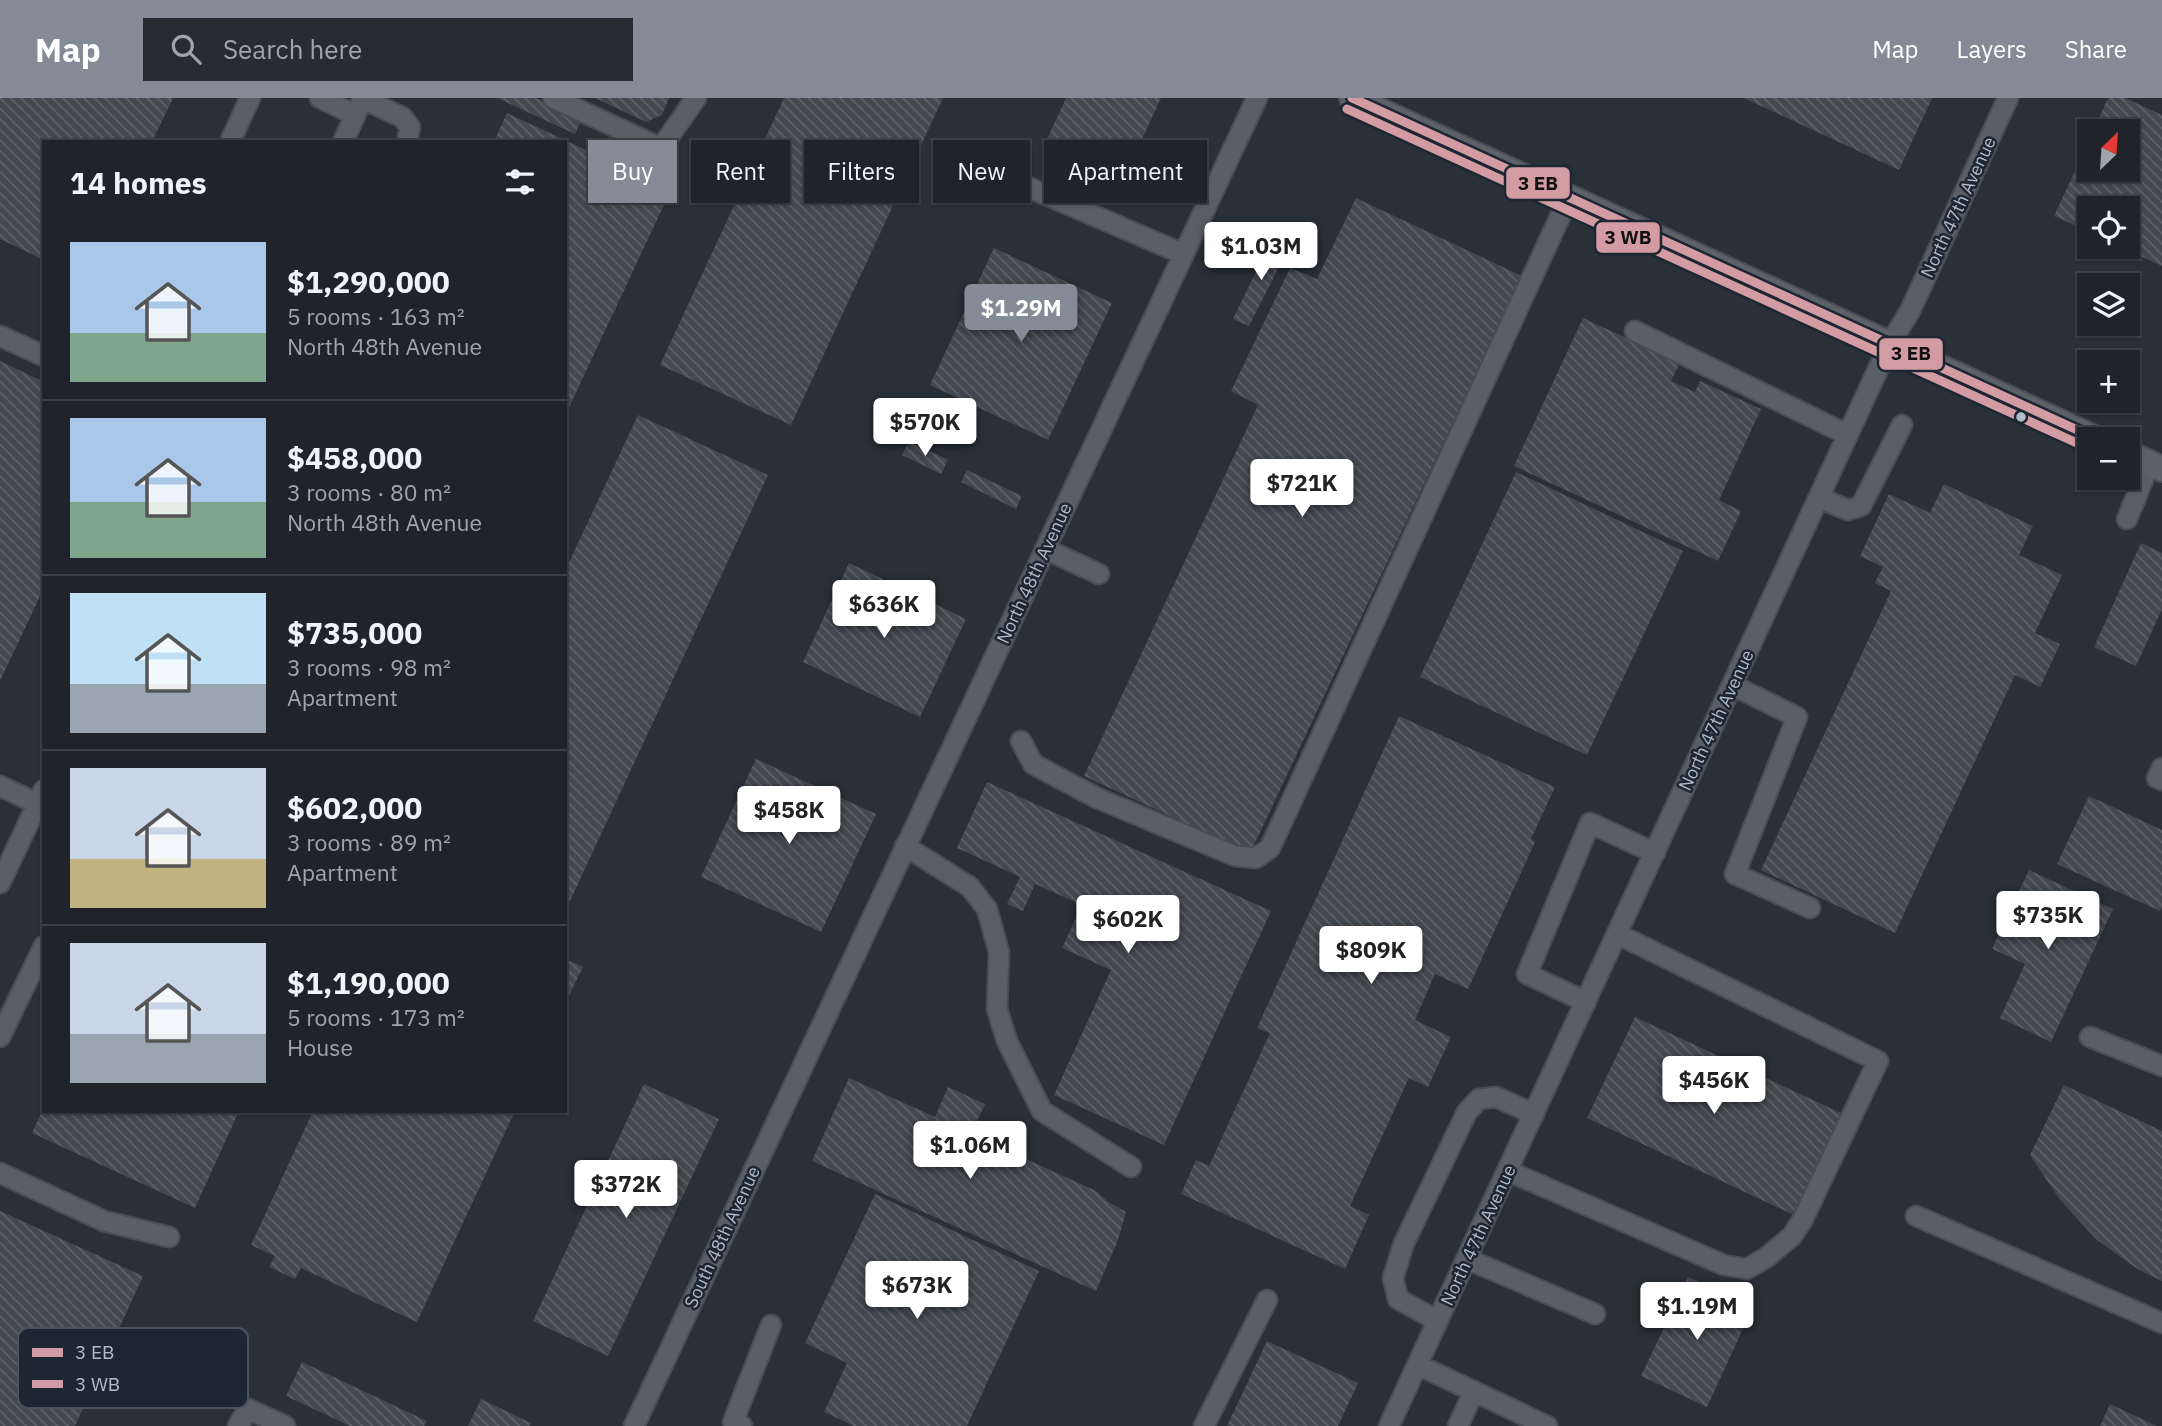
<!DOCTYPE html>
<meta charset="utf-8">
<style>
:root{--surface:#20242a;--page:#282c32;--text:#f1f3f6;--muted:#a2a4a8;--line:#3d4147;--accent:#848b96}
body{margin:0;font-family:"IBM Plex Sans",sans-serif;background:var(--page);color:var(--text);height:100vh;display:flex;flex-direction:column;font-size:26px;white-space:nowrap}
*{box-sizing:border-box;margin:0}
p{font-size:23px;color:var(--muted)}
.icon{flex:none;width:38px;height:38px;fill:none;stroke:currentColor;stroke-width:2;stroke-linecap:round;stroke-linejoin:round}
.map{position:relative;flex:1;overflow:hidden}
.panel{position:absolute;left:42px;top:42px;width:525px;height:973px;display:flex;flex-direction:column;background:var(--surface);border-radius:0px;box-shadow:0 2px 5px #0004,0 0 0 2px var(--line)}
.panel>*{flex:none}
.guide{position:absolute;left:588px;top:42px;width:665px;height:63px;display:flex;gap:14px}
.needle{width:46px;rotate:25deg}
.fabs{position:absolute;left:2077px;top:21px;display:grid;gap:14px}
.fabs a{display:grid;place-items:center;width:63px;height:63px;border-radius:0px;background:var(--surface);box-shadow:0 2px 5px #0004,0 0 0 2px var(--line);font-size:35px}
.price{position:absolute;translate:-50% -60px;padding:0 16px;border-radius:7px;background:#fff;color:#222;font-size:23px;line-height:46px;filter:drop-shadow(0 2px 4px #0008)}
.price::after{content:'';position:absolute;left:50%;top:42px;width:21px;height:16px;margin-left:-10px;background:inherit;clip-path:polygon(0 0,100% 0,50% 100%)}
.price.on{background:var(--accent);color:#fff}
ul{padding:0;list-style:none}
li{display:flex;align-items:center;gap:21px;height:175px;padding:0 28px}
li+li{border-top:2px solid var(--line)}
li span{display:grid;place-items:center;flex:none;width:196px;height:140px;border-radius:0px;color:#555}
li>.icon{margin-inline-start:auto}
span .icon{width:84px;height:84px;fill:#fffc;stroke-width:1}
li b{font-size:30px}
h2{display:flex;justify-content:space-between;align-items:center;height:84px;padding:0 28px;font-size:30px}
.tag{padding:0 24px;border-radius:0px;background:var(--surface);box-shadow:0 2px 5px #0004,0 0 0 2px var(--line);font-size:24px;line-height:63px}
.tag.on{background:var(--accent);color:#fff}
header{display:flex;align-items:center;gap:42px;box-sizing:border-box;height:98px;padding:0 35px;background:var(--accent);color:#fff}
header strong{font-size:33px}
nav{display:flex;gap:38px;margin-inline-start:auto;font-size:24px}
.search{width:490px;height:63px;background:var(--page);display:flex;align-items:center;gap:18px;box-sizing:border-box;padding:0 24px;border-radius:0px;color:var(--muted);font-size:26px}
.map>svg:first-child{display:block}
.building{fill:url(#building-back-hatch)}
.lines{fill:none;stroke-linecap:round;stroke-linejoin:round}
.minor-casing{stroke:#484c53;stroke-width:23}
.major-casing{stroke:#484c55;stroke-width:28}
.minor{stroke:#5a5e66;stroke-width:19}
.major{stroke:#5c6168;stroke-width:24}
.bus-1-casing{stroke:#1d2633;stroke-width:14}
.bus-2-casing{stroke:#1d2633;stroke-width:14}
.bus-1{stroke:#d39ca3;stroke-width:9}
.bus-2{stroke:#d39ca3;stroke-width:9}
.bus-dot{fill:#b4bcc9;stroke:#1d2633;stroke-width:2.5}
.labels{text-anchor:middle;dominant-baseline:central;stroke-width:5;stroke-linejoin:round;paint-order:stroke}
.street-label{font-size:18px;fill:#b4bcc9;stroke:#1d2633}
.key{fill:#1d2633;stroke:#4a5360;stroke-width:2}
.key-label{font-size:19px;fill:#b4bcc9}
.line-badge{stroke:#1d2633;stroke-width:2.5}
.pale-badge-label{font-size:19px;text-anchor:middle;font-weight:bold;fill:#111}
</style>
<header>
<strong>Map</strong>
<div class="search"><svg class="icon" aria-label="search" viewBox="0 0 24 24"><circle cx="10" cy="10" r="6"/><path d="M15 15l6 6"/></svg>Search here</div>
<nav><a>Map</a><a>Layers</a><a>Share</a></nav>
</header>
<div class="map">
<svg width="2162" height="1328" viewBox="0 0 2162 1328">
<defs>
<pattern id="building-back-hatch" width="6" height="6" patternUnits="userSpaceOnUse" patternTransform="scale(1.75)"><rect width="6" height="6" fill="#444950"/><path d="M-1 5l2 2M0 0l6 6M5-1l2 2" fill="none" stroke="#5d6168"/></pattern>
</defs>
<rect width="100%" height="100%" fill="#2a3038"/>
<path class="building" d="M0,0H173L152,44H44V162L0,141Z
M497,0H536L582,21L575,36Z
M595,0H669L662,17L646,24Z
M784,0H943L791,327L660,267Z
M1066,0H1161L1120,89L1042,52Z
M1744,0H1932L1899,72Z
M2108,0H2125L2162,17V168L2121,149H2128V110H2090V134L2054,118L2090,41V72H2128V33H2093Z
M507,15L671,92L565,318V44H494Z
M1356,100L1522,178L1253,749L1245,753L1084,678L1258,307L1231,293L1290,170L1317,181Z
M1272,141L1289,149L1249,228L1233,221Z
M994,150L1112,205L1048,342L930,287Z
M1583,220L1680,265L1671,283L1695,294L1700,283L1761,311L1719,402L1741,413L1718,463L1514,368Z
M0,263L44,284V490L0,583Z
M638,317L768,377L570,803L565,801V473Z
M909,343L948,362L941,376L902,357Z
M967,372L1022,398L1016,411L961,384Z
M1516,374L1683,453L1587,657L1420,579Z
M1944,386L2033,428L2019,457L2062,477L2035,535L2060,546L2040,589L2015,577L1895,835L1761,772L1891,493L1875,485L1883,469L1860,458L1889,396L1930,415Z
M2141,445L2162,455V511L2136,568L2094,549Z
M849,465L966,521L920,619L803,564Z
M1399,618L1555,689L1531,741L1535,744L1468,891L1435,876L1415,922L1451,939L1428,989L1409,980L1350,1108L1369,1117L1345,1171L1181,1096L1196,1062L1209,1068L1270,935L1257,930Z
M756,661L876,716L821,834L701,779Z
M987,684L1271,813L1164,1047L1054,997L1111,872L1062,850L1082,807L1035,786L1023,813L1007,806L1020,779L957,750Z
M2089,698L2162,732V809L2160,813L2057,766Z
M2029,772L2113,811L2051,944L2000,920L2025,866L1992,851Z
M565,861L583,869L565,906Z
M1635,919L1841,1015L1794,1117L1587,1020Z
M849,980L935,1019L948,989L985,1006L971,1036L1096,1093L1107,1103L1126,1114L1118,1142L1096,1193L812,1063Z
M644,986L719,1021L608,1258L533,1223Z
M2064,987L2162,1033V1183L2139,1172L2096,1141L2060,1102L2030,1057Z
M42,1013H239L195,1110L32,1035Z
M313,1013H515L417,1224L301,1170L295,1181L269,1169L275,1158L251,1147Z
M875,1096L1039,1173L967,1328H854L824,1314L847,1265L805,1245Z
M0,1113L143,1178L75,1328H0Z
M1688,1179L1753,1209L1707,1309L1641,1278Z
M1267,1243L1358,1285L1338,1328H1227Z
M302,1264L427,1323L424,1328H350L286,1298Z
M481,1301L531,1325L529,1328H468Z
M2110,1306L2157,1328H2100Z"/>
<g class="lines">
<defs>
<path id="minor" d="M320,0L355,17
M553,0L661,50L696,0
M363,1L402,19L410,29L407,44
M230,44L250,0
M343,44L363,0
M977,67L1183,156
M1635,233L1848,337
M0,238L44,258
M1819,400L1848,412L1861,408L1902,327
M2127,421L2150,365
M1045,451L1099,476
M1732,587L1797,619L1735,776L1810,810
M1021,643L1033,666L1097,700L1235,758L1256,760L1270,750L1569,99
M2162,670L2157,680L2162,682
M0,688L44,709
M905,748L970,789L987,811L999,854L997,911L1007,943L1042,1013L1131,1069
M0,785L44,692
M1586,904L1527,876L1590,725L1655,755
M0,939L44,848
M2090,939L2162,968
M1508,1073L1724,1167L1747,1171L1767,1159L1792,1138L1803,1121L1878,963L1617,836
M0,1075L104,1123L169,1139
M1916,1118L2162,1225
M1467,1161L1595,1216
M1438,1223L1398,1201L1393,1180L1404,1145L1467,1014L1479,1001L1496,999L1534,1016
M1418,1267L1547,1328
M238,1328L248,1311L285,1328
M634,1328L1257,0
M742,1328L733,1324L771,1227
M1204,1328L1267,1202
M1389,1328L1874,280L1889,247L1910,213L2008,0
M1458,1328L1474,1293"/>
<path id="major" d="M1352,0L2097,341
M2128,355L2162,371"/>
</defs>
<use href="#minor" class="minor-casing"/>
<use href="#major" class="major-casing"/>
<use href="#minor" class="minor"/>
<use href="#major" class="major"/>
<defs>
<path id="bus-1" d="M1352,0L2097,341"/>
<path id="bus-2" d="M1347,11L2090,351"/>
</defs>
<use href="#bus-1" class="bus-1-casing"/>
<use href="#bus-2" class="bus-2-casing"/>
<use href="#bus-1" class="bus-1"/>
<use href="#bus-2" class="bus-2"/>
</g>
<circle class="bus-dot" cx="2021" cy="319" r="6"/>
<g class="labels">
<g class="street-label">
<text transform="translate(1958 109) rotate(-65)">North 47th Avenue</text>
<text transform="translate(1034 475) rotate(-65)">North 48th Avenue</text>
<text transform="translate(1716 622) rotate(-65)">North 47th Avenue</text>
<text transform="translate(1478 1137) rotate(-65)">North 47th Avenue</text>
<text transform="translate(722 1139) rotate(-65)">South 48th Avenue</text>
</g>
</g>
<rect x="18" y="1230" width="230" height="80" rx="10" class="key"/>
<rect x="32" y="1250" width="31" height="9" fill="#d39ca3"/>
<rect x="32" y="1282" width="31" height="8" fill="#d39ca3"/>
<g class="key-label">
<text x="75" y="1261">3 EB</text>
<text x="75" y="1293">3 WB</text>
</g>
<g class="line-badge">
<rect x="1505" y="68" width="66" height="34" rx="7" fill="#d39ca3"/>
<rect x="1595" y="123" width="66" height="33" rx="7" fill="#d39ca3"/>
<rect x="1878" y="239" width="66" height="34" rx="7" fill="#d39ca3"/>
</g>
<g class="pale-badge-label">
<text x="1538" y="92">3 EB</text>
<text x="1628" y="146">3 WB</text>
<text x="1911" y="262">3 EB</text>
</g>
</svg>
<div class="fabs">
<a><svg class="needle" viewBox="-14 -14 28 28"><path d="M0-13l5 13h-10z" fill="#e53935"/><path d="M0 13l5-13h-10z" fill="#a2a4a8"/></svg></a>
<a><svg class="icon" aria-label="locate" viewBox="0 0 24 24"><circle cx="12" cy="12" r="6"/><path d="M12 2v4M12 18v4M2 12h4M18 12h4"/></svg></a>
<a><svg class="icon" aria-label="layers" viewBox="0 0 24 24"><path d="M12 4l9 5-9 5-9-5zM3 14l9 5 9-5"/></svg></a>
<a>+</a>
<a>−</a>
</div>
<b class="price" style="left:1261px;top:184px">$1.03M</b>
<b class="price on" style="left:1021px;top:246px">$1.29M</b>
<b class="price" style="left:925px;top:360px">$570K</b>
<b class="price" style="left:1302px;top:421px">$721K</b>
<b class="price" style="left:884px;top:542px">$636K</b>
<b class="price" style="left:789px;top:748px">$458K</b>
<b class="price" style="left:2048px;top:853px">$735K</b>
<b class="price" style="left:1128px;top:857px">$602K</b>
<b class="price" style="left:1371px;top:888px">$809K</b>
<b class="price" style="left:1714px;top:1018px">$456K</b>
<b class="price" style="left:970px;top:1083px">$1.06M</b>
<b class="price" style="left:626px;top:1122px">$372K</b>
<b class="price" style="left:917px;top:1223px">$673K</b>
<b class="price" style="left:1697px;top:1244px">$1.19M</b>
<div class="guide">
<a class="tag on">Buy</a>
<a class="tag">Rent</a>
<a class="tag">Filters</a>
<a class="tag">New</a>
<a class="tag">Apartment</a>
</div>
<section class="panel">
<h2>14 homes<svg class="icon" aria-label="filters" viewBox="0 0 24 24"><path d="M4 7h16M4 17h16"/><circle cx="9" cy="7" r="2"/><circle cx="15" cy="17" r="2"/></svg></h2>
<ul>
<li><span style="background:linear-gradient(#a9c7e8 65%,#7fa58c 0)"><svg class="icon" aria-label="home" viewBox="0 0 24 24"><path d="M3 11l9-7 9 7M6 9v11h12V9"/></svg></span><div><b>$1,290,000</b><p>5 rooms · 163 m²</p><p>North 48th Avenue</p></div></li>
<li><span style="background:linear-gradient(#a9c7e8 60%,#7fa58c 0)"><svg class="icon" aria-label="home" viewBox="0 0 24 24"><path d="M3 11l9-7 9 7M6 9v11h12V9"/></svg></span><div><b>$458,000</b><p>3 rooms · 80 m²</p><p>North 48th Avenue</p></div></li>
<li><span style="background:linear-gradient(#bfe0f5 65%,#9aa5b1 0)"><svg class="icon" aria-label="home" viewBox="0 0 24 24"><path d="M3 11l9-7 9 7M6 9v11h12V9"/></svg></span><div><b>$735,000</b><p>3 rooms · 98 m²</p><p>Apartment</p></div></li>
<li><span style="background:linear-gradient(#c9d6e8 65%,#c2b280 0)"><svg class="icon" aria-label="home" viewBox="0 0 24 24"><path d="M3 11l9-7 9 7M6 9v11h12V9"/></svg></span><div><b>$602,000</b><p>3 rooms · 89 m²</p><p>Apartment</p></div></li>
<li><span style="background:linear-gradient(#c9d6e8 65%,#9aa5b1 0)"><svg class="icon" aria-label="home" viewBox="0 0 24 24"><path d="M3 11l9-7 9 7M6 9v11h12V9"/></svg></span><div><b>$1,190,000</b><p>5 rooms · 173 m²</p><p>House</p></div></li>
</ul>
</section>
</div>
